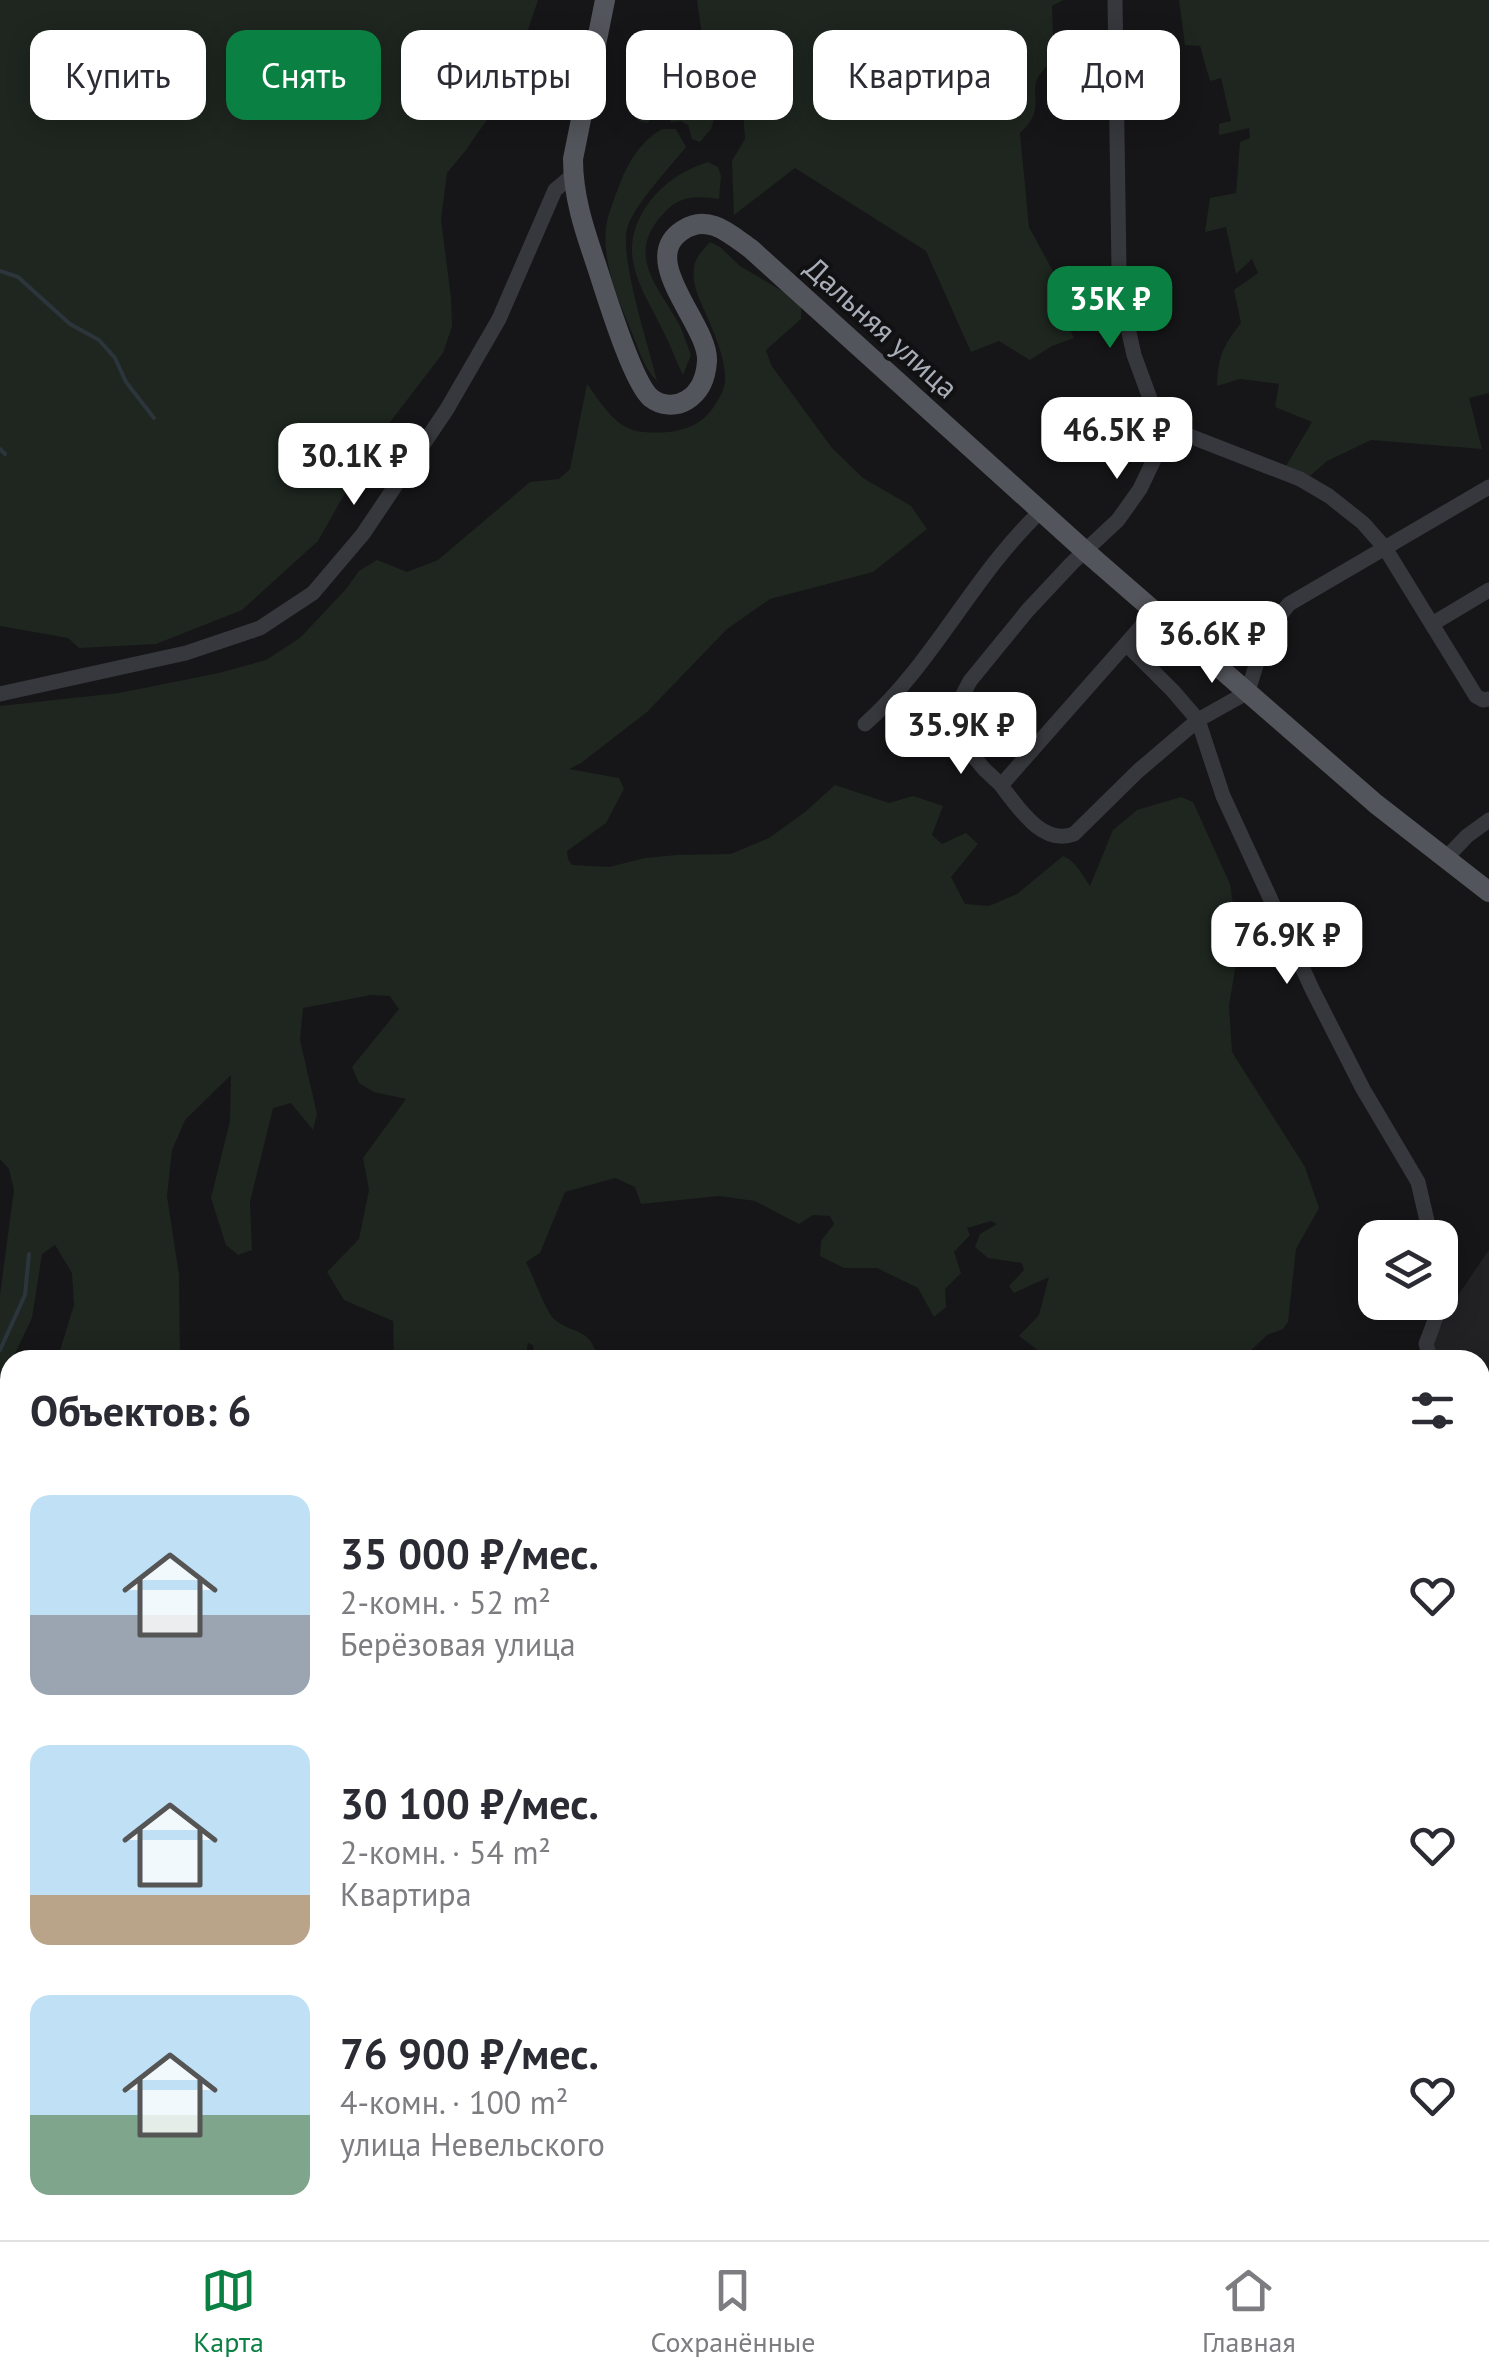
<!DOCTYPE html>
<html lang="ru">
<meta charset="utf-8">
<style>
:root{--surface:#fff;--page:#f7f7f7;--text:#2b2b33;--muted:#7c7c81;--line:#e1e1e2;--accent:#0b8043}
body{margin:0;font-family:"PT Sans",sans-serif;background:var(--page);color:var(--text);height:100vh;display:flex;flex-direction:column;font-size:38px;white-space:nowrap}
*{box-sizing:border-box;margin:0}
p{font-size:32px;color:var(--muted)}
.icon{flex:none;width:55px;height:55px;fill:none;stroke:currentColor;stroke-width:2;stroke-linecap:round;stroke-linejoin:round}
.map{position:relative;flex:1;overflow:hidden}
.sheet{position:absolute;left:0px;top:1350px;width:1490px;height:890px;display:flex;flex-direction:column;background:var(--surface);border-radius:30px 30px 0 0;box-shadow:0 5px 25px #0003}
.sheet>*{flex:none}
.top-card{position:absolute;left:30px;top:30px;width:1430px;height:90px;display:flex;gap:20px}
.tools{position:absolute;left:1358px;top:1220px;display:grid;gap:20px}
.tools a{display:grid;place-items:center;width:100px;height:100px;border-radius:20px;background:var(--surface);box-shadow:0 5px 25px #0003;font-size:50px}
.price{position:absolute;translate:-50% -85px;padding:0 22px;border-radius:20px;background:#fff;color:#222;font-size:32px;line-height:65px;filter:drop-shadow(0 2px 5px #0008)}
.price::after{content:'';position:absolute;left:50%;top:60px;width:30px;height:22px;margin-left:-15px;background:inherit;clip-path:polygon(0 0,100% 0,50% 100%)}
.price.selected{background:var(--accent);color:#fff}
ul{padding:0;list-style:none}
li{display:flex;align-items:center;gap:30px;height:250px;padding:0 30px}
li span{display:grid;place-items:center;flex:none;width:280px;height:200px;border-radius:20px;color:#555}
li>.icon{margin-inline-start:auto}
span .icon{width:120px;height:120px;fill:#fffc;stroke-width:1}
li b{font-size:42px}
h2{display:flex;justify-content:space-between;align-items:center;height:120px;padding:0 30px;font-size:42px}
.tag{padding:0 35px;border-radius:20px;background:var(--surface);box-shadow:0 5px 25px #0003;font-size:35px;line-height:90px}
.tag.selected{background:var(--accent);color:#fff}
.menu{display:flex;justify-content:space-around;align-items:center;height:140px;border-top:2px solid var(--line);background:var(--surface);font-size:28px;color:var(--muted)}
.menu a{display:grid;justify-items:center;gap:5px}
.menu .selected{color:var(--accent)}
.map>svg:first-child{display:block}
.built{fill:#222225}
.green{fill:#1e261f}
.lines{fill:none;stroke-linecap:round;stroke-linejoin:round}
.stream{stroke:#2c353c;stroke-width:4}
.minor{stroke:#37383d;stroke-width:15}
.major{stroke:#53555c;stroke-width:20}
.labels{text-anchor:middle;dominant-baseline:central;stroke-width:8;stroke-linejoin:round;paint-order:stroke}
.street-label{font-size:30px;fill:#a8adb8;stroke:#111113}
</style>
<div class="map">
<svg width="1489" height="2240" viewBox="0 0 1489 2240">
<rect width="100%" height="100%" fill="#161618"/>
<path class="built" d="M1489,1250V1391L1480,1387V1360H1435L1433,1342L1452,1304Z"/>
<path class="green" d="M0,0H538L508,89L466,150L447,173L441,219L451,298L452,326L443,353L371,447L318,541L242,610L156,644L79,648L68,638L0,626Z
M697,0H1063L1052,6L1054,60C1021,86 1044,97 1031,120C1028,125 1024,129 1020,133L1029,227L1069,301L1058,304L1074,338L1052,346L1030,360L999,341L971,352L926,251L795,168L734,215L732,161L745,139L742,95L710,88L677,94L647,123L637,120L633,109C643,65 666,55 702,35Z
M1179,0H1489V393L1469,398L1482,449L1371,440L1327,461L1310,476L1286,466L1312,422L1275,407L1279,384L1240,379L1217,386C1218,356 1223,346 1241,323L1234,290L1258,273L1252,259L1236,274L1226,227L1205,232L1210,198L1236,193L1240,142L1250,138L1249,128L1219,135V124L1231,121L1221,78L1210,81L1200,46L1185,45Z
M697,103H706L716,113L711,129L700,142L692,139L688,125L681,121L671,122L669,118L670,112L683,106Z
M662,129H676L686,147C671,166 632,207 627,229C620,260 649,347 657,381C644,369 639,350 632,333C619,301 602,264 606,228C608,212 615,198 620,183C629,161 641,141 662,129Z
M708,162L718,167L721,176L719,199C695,196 680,195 663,214C624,256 660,288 680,326C684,335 687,345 691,355L683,375C677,364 673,351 667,339C644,289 611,254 650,201C665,182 685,169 708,162Z
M710,242L720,247L740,266L801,302V319L766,350L771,365L832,448L863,478L911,506L927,529L873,572L770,599L727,629L647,712L581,763L569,769L619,778L624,789L606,823L567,851L568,859L572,865L609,867L645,858L677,855L731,854L769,838L805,812L835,785L889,803L913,796L943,806L932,835L942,844L966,833L978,844L951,877L965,904L989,906L1017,894L1063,856C1077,862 1082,875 1090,886L1113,830L1137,810L1181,797L1193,802L1230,884L1239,945L1229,1006L1232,1052L1305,1167L1319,1208L1296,1249L1288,1322L1283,1329L1267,1335L1244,1357L1200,1355L1195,1360H1051L1019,1336L1039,1315L1049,1277L1014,1293L1009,1286L1024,1270L1022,1263L988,1258L975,1247L980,1234L997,1224L991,1221L967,1228L970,1235L954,1252L961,1273L945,1289L946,1307L934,1317L918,1288L877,1268H844L820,1256L821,1241L834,1224L830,1216L813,1215L799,1224L755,1201L719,1196L641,1204L635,1187L615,1178L565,1192L540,1253L526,1262C532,1273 546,1312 554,1319C572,1335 591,1326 598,1360H535L533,1345L528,1343L525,1360H394L393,1321L344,1300L327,1272L359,1239L369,1190L363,1158L406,1099L374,1092L359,1083L352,1067L399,1009L390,996L371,995L303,1008L300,1040L317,1114L313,1130L291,1103L273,1108L250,1202L252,1250L238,1255L226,1245L211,1198L230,1121L231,1075L185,1120L172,1150L167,1196L179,1275L180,1360H57L74,1305L72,1273L55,1245L42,1254L32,1318L12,1360H10L4,1376V1420L0,1441V1295L14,1190L9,1169L0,1159V706L119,693L219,673L266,660L300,638L346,589L359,571L377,560L407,572L438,560L530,482L559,479L570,469L587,384C602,404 617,431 644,432C670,434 697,431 713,408C717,402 722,394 724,387C730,365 711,326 702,305C697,294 692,281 694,268C695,257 703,250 710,242Z
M10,1514V1642L0,1637V1550Z
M1489,1737V1918L1480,1915V1762Z
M0,2133L5,2140L10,2142V2227L0,2226Z
M30,2230H107L103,2240H51Z
M329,2230H766L771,2240H340Z"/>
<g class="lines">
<path class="stream" d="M0,271L18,277L70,324L99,340L115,358L126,382L154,418
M0,449L5,454
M0,1350L25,1295L29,1254"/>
<path class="minor" d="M1115,0L1119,270L1126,319L1134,355L1152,404L1169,428L1300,479L1329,496L1363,523L1385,548L1476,696L1483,700L1489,699
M1155,611L1004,782L1000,784L984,769L951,729L949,721L970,681L1028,610L1072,563L1118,520L1140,489L1169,428
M1432,624L1489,590
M0,694L186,653L260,628L313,593L363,534L447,409L499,319L555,190L573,175
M865,724C934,663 973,575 1041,511
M1000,784C1018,807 1042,846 1074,834L1138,771L1198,720L1173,691L1127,645
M1446,858L1467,836L1489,820
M1431,1238L1418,1182L1363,1089L1313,991L1223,796L1198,720L1248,692C1258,657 1265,632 1289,604L1489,487
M1431,1360L1426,1344L1440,1307V1296
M1480,1400L1489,1403
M1480,1720L1489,1695
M0,1776L10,1759
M1480,2226L1489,2223
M210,2230L212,2240
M1391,2230V2240
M1455,2240L1454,2233L1465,2230"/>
<path class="major" d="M605,0L573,159C573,196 584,229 596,264C605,291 632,382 651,398C661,406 676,407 687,400C700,392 706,377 707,361C709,324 636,260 683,230C709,213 731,235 751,249L1085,551L1376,804L1489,892"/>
</g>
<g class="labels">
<g class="street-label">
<text transform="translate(882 327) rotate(42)">Дальняя улица</text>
</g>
</g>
</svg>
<div class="tools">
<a><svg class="icon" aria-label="layers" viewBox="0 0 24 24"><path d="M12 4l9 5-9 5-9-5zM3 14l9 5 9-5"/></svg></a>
</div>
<b class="price selected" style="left:1110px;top:351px">35K ₽</b>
<b class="price" style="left:1117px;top:482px">46.5K ₽</b>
<b class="price" style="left:354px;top:508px">30.1K ₽</b>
<b class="price" style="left:1212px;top:686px">36.6K ₽</b>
<b class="price" style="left:961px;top:777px">35.9K ₽</b>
<b class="price" style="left:1287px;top:987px">76.9K ₽</b>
<div class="top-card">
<a class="tag">Купить</a>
<a class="tag selected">Снять</a>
<a class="tag">Фильтры</a>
<a class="tag">Новое</a>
<a class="tag">Квартира</a>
<a class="tag">Дом</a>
</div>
<section class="sheet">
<h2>Объектов: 6<svg class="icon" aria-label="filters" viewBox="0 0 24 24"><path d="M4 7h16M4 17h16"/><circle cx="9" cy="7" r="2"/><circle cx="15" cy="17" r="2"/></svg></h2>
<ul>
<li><span style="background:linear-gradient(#bfe0f5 60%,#9aa5b1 0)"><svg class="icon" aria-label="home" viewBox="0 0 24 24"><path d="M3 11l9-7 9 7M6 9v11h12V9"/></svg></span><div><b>35 000 ₽/мес.</b><p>2-комн. · 52 m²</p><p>Берёзовая улица</p></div><svg class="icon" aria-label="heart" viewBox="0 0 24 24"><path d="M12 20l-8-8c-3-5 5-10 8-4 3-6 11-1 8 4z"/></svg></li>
<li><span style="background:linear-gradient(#bfe0f5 75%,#b9a48a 0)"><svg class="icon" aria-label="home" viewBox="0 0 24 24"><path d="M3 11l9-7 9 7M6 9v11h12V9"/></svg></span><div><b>30 100 ₽/мес.</b><p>2-комн. · 54 m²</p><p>Квартира</p></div><svg class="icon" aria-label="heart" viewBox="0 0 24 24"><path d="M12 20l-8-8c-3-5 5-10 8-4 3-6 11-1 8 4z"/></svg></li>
<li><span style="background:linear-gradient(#bfe0f5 60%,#7fa58c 0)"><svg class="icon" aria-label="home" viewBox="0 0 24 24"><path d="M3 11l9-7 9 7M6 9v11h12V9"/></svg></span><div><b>76 900 ₽/мес.</b><p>4-комн. · 100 m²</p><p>улица Невельского</p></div><svg class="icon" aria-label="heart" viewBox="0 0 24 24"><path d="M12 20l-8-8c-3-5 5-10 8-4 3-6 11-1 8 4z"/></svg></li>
</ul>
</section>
</div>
<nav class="menu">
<a class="selected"><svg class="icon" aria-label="map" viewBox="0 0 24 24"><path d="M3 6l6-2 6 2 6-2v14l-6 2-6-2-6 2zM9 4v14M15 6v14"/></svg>Карта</a>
<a><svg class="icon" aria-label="saved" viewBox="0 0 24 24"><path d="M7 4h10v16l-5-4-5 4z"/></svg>Сохранённые</a>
<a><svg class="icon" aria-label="home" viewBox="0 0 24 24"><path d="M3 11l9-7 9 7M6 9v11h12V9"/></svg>Главная</a>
</nav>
